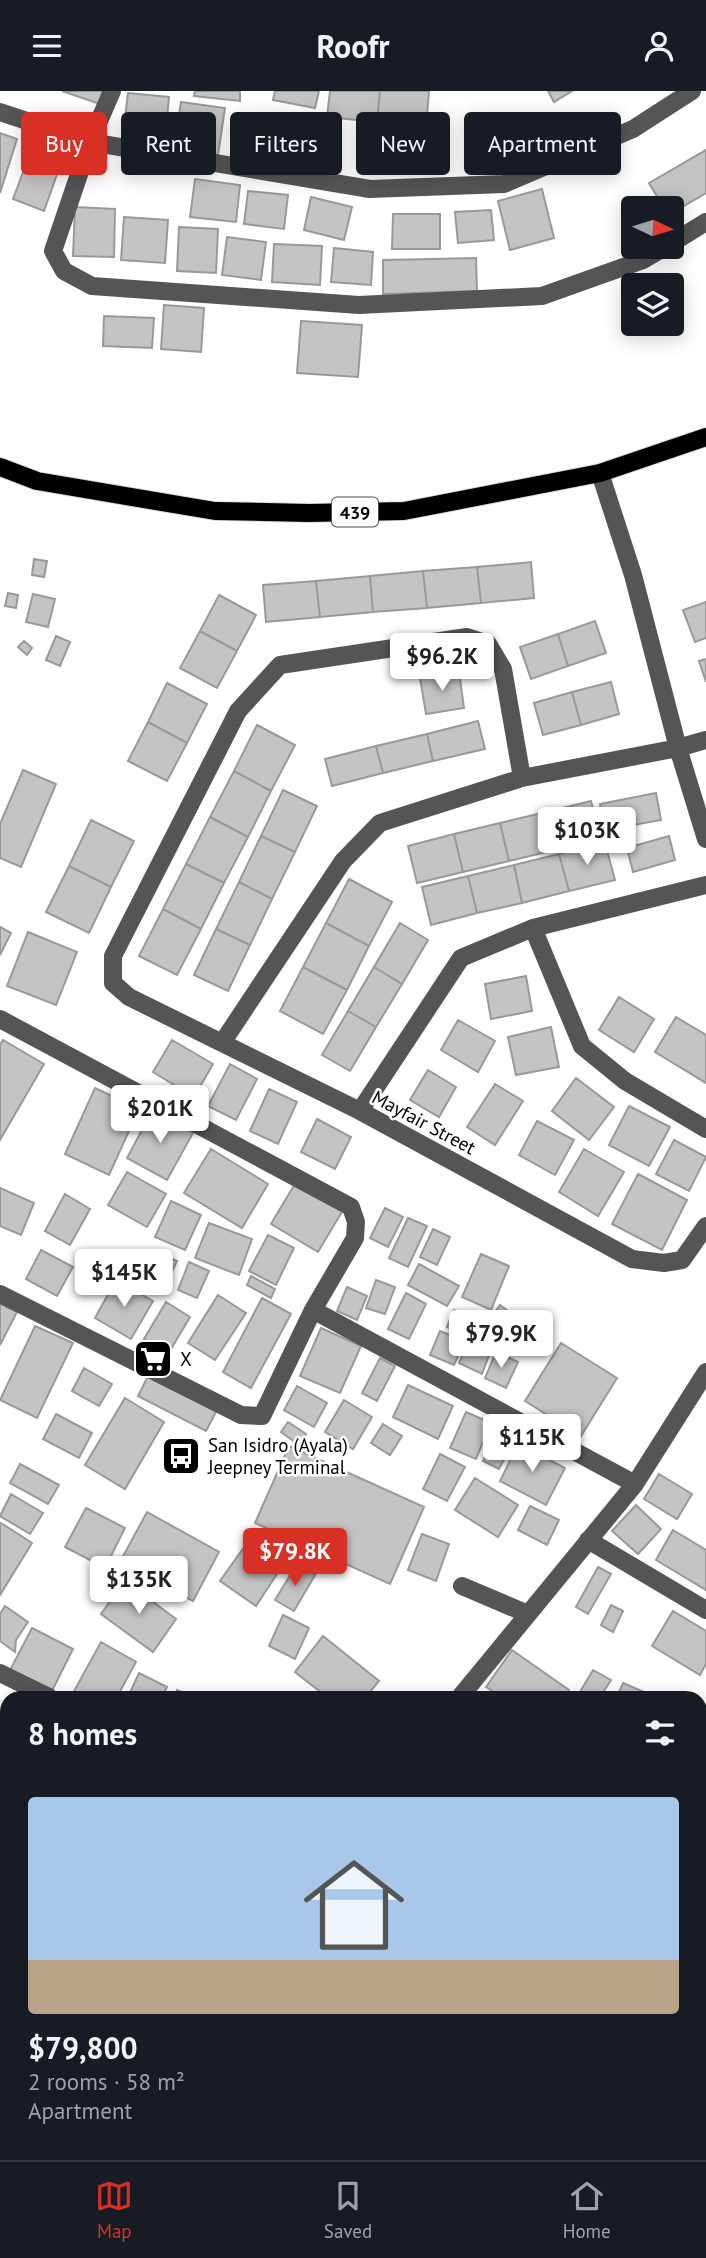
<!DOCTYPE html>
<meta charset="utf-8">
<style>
:root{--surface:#171b24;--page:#242831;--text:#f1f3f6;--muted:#9ea1a6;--line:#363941;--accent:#d93025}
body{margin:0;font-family:"PT Sans",sans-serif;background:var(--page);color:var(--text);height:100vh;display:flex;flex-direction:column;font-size:26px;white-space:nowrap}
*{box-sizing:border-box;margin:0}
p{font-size:23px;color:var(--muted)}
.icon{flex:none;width:38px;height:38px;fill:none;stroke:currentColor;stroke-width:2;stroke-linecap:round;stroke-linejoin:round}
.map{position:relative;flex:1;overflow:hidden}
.side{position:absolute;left:0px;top:1600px;width:707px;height:471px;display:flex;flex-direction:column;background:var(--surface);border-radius:21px 21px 0 0;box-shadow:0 4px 18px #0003}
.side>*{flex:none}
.banner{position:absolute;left:21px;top:21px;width:665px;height:63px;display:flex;gap:14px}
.needle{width:46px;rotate:94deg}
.buttons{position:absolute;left:621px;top:105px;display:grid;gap:14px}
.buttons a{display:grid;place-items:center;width:63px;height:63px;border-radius:7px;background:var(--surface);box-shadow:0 4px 18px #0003;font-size:35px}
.price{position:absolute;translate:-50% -60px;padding:0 16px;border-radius:7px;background:#fff;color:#222;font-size:23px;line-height:46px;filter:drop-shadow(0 2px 4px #0008)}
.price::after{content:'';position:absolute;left:50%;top:42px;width:21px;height:16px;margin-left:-10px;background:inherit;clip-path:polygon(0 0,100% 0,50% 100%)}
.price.selected{background:var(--accent);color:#fff}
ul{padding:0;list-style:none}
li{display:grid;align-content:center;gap:14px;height:371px;padding:0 28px}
li span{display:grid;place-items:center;height:217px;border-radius:7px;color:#555}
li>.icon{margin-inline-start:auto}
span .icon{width:126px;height:126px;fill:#fffc;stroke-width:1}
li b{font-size:30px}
h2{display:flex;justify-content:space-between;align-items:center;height:84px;padding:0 28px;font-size:30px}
.chip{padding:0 24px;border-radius:7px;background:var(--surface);box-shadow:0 4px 18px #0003;font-size:24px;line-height:63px}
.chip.selected{background:var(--accent);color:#fff}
header{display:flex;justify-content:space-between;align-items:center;height:91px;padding:0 28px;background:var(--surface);font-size:32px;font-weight:700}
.dock{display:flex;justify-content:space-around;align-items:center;height:98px;border-top:2px solid var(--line);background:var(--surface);font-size:19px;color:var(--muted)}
.dock a{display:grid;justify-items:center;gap:4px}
.dock .selected{color:var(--accent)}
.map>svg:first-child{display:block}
.green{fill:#dcdcdc}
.building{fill:#c4c4c4;stroke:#999;stroke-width:2}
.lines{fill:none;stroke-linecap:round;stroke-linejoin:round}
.major-casing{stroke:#dbdbdb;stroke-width:20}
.minor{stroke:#555;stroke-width:18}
.major{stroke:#000;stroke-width:18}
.labels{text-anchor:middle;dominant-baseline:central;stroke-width:5;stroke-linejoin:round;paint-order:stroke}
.shield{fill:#fff;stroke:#4c4c4c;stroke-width:2}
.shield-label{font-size:18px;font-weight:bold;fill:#000}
.street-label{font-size:19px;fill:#000;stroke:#fff}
.poi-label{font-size:19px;fill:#000;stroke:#fff;text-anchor:start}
</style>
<header><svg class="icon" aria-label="menu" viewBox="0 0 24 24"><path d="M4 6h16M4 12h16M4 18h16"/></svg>Roofr<svg class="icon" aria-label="person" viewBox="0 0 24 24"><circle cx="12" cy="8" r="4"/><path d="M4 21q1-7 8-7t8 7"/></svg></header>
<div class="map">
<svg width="706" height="2069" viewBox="0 0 706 2069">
<rect width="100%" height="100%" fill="#fff"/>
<path class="green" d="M0,1675L7,1679V2042L0,2034Z
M700,1875L706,1877V2069H456L465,2063H700Z
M28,2063H191L195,2069H33Z"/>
<path class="building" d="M62,0H105L100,13Z
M195,0H240V10L194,5Z
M275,0H319L315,17L273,9Z
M330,0H380L377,31L327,26Z
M380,0H429L426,35L377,31Z
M548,0H572L554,11Z
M128,2L169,6L165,48L123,44Z
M181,11L225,17L218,64L174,57Z
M276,22L323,31L315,70L269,61Z
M0,42L17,48L0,102Z
M36,47L66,58L44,120L13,108Z
M706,59V102L672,122V117H664L649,92Z
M195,88L240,94L236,131L190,126Z
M542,98L554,147L510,159L498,110Z
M248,100L288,104L284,138L244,133Z
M311,106L352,116L344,149L304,139Z
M75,116L115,118L114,166L73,165Z
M491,119L494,149L458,152L455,121Z
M393,123H440V158H392Z
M124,126L168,129L165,172L121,169Z
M179,136L218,138L216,182L177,180Z
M227,146L266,151L261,189L222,184Z
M274,153L322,155L320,194L272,191Z
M334,157L373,161L371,194L331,191Z
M476,167L477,200L383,203V169Z
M164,214L204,217L201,261L161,258Z
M104,225L154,227L152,257L103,255Z
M301,230L362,234L358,286L297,282Z
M34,468L47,470L44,486L32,484Z
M531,471L534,507L481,512L477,476Z
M477,476L481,512L427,517L423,480Z
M423,480L427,517L373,521L370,485Z
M370,485L373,521L320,526L316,490Z
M316,490L320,526L266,531L263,494Z
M8,502L18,504L16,517L5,515Z
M33,503L55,508L48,536L26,531Z
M219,504L256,524L237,560L200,540Z
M706,511V547L695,551L683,519Z
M595,530L606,562L568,575L558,543Z
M200,540L237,560L217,597L180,577Z
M558,543L568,575L531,588L520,556Z
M56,545L70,551L60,575L46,569Z
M24,550L32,557L27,564L18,556Z
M706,568V591L699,570Z
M459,581L464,617L426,623L420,587Z
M611,591L619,623L581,634L572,601Z
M167,592L207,613L187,652L148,631Z
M572,601L581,634L543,644L534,612Z
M478,630L485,658L433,670L427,643Z
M148,631L187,652L167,690L128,670Z
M257,634L295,654L271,700L234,680Z
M427,643L433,670L383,682L376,655Z
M376,655L383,682L332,695L325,668Z
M23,679L56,693L21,776L0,767V733Z
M234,680L271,700L248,746L210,726Z
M283,699L317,715L295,761L261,745Z
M656,702L661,729L605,739L600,713Z
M591,710L601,748L555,759L546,721Z
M546,721L555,759L509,770L500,732Z
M210,726L248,746L224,792L186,773Z
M91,729L134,750L111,796L69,775Z
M500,732L509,770L463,781L454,743Z
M454,743L463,781L417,792L408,755Z
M261,745L295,761L272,808L239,791Z
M669,745L675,769L633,781L627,757Z
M605,752L615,789L569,800L559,763Z
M559,763L569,800L522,812L514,774Z
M186,773L224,792L201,838L163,818Z
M514,774L522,812L477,822L468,785Z
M69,775L111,796L89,842L46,821Z
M468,785L477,822L431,834L422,796Z
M349,788L392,811L369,855L326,832Z
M239,791L272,808L250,854L216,838Z
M163,818L201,838L177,884L139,865Z
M326,832L369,855L347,899L303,876Z
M400,832L428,849L402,893L374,876Z
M0,836L11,842L0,864Z
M216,838L250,854L228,900L194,884Z
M28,841L77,861L56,914L7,895Z
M303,876L347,899L323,943L280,920Z
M374,876L402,893L376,936L348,920Z
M526,885L532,920L491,928L485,893Z
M619,906L654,928L634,961L599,939Z
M348,920L376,936L350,980L322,964Z
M676,926L706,944V992L655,961Z
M458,929L495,950L478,981L441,959Z
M551,936L559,976L516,984L508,946Z
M3,949L44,973L0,1049V954Z
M172,949L213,973L194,1006L153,981Z
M230,973L257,988L236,1029L208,1015Z
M428,979L456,996L439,1026L410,1009Z
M576,987L614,1016L589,1049L552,1020Z
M495,993L523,1010L495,1054L467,1036Z
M95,997L139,1018L109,1084L65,1063Z
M269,998L297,1011L278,1053L250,1040Z
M629,1015L670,1036L649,1075L609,1054Z
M152,1020L193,1042L167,1089L127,1067Z
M317,1028L351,1046L335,1078L301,1061Z
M537,1030L574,1049L555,1084L519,1064Z
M674,1049L706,1066L689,1100L656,1083Z
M211,1058L268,1093L242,1137L184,1102Z
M584,1058L624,1081L598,1125L559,1101Z
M127,1081L166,1103L147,1136L108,1114Z
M638,1083L687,1109L662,1159L612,1133Z
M296,1091L343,1119L318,1161L271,1133Z
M0,1097L34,1112L21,1144L0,1135Z
M65,1103L90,1118L70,1154L45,1140Z
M171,1110L201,1124L185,1159L155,1146Z
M385,1117L403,1126L388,1156L370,1147Z
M408,1127L427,1135L408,1176L389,1167Z
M209,1132L252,1148L239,1184L195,1167Z
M433,1138L450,1146L437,1174L420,1166Z
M268,1144L294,1157L276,1194L249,1180Z
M41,1159L73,1176L57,1205L26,1188Z
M154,1160L177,1170L164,1198L141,1188Z
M481,1163L509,1175L491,1219L462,1206Z
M189,1171L209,1180L197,1207L178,1199Z
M419,1173L459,1195L447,1215L408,1194Z
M251,1185L275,1198L271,1207L247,1194Z
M116,1189L153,1210L131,1248L95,1227Z
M376,1189L395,1196L385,1223L366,1217Z
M347,1196L367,1205L357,1229L337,1220Z
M406,1202L426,1213L409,1248L388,1238Z
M218,1204L246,1222L215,1269L188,1252Z
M262,1207L291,1223L251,1297L223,1281Z
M166,1211L190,1226L168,1263L144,1248Z
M1,1213L17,1221L0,1254V1215Z
M500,1214L520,1229L503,1253L483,1238Z
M454,1219L474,1227L467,1245L447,1236Z
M35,1235L73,1252L37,1327L0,1309Z
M321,1237L361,1255L340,1302L300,1285Z
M440,1240L465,1250L454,1274L430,1264Z
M470,1247L491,1259L482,1283L459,1272Z
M561,1252L617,1287L581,1345L525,1310Z
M496,1261L518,1271L506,1297L485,1287Z
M380,1267L395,1275L377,1310L362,1302Z
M84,1277L112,1293L99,1315L72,1300Z
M149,1283L217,1319L206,1340L138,1305Z
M408,1294L453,1315L438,1348L393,1326Z
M297,1295L327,1312L314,1336L284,1319Z
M125,1307L164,1331L125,1398L85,1374Z
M344,1309L372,1326L353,1358L325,1341Z
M466,1321L491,1332L476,1368L450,1357Z
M56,1323L92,1342L79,1367L43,1348Z
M288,1331L306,1343L299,1354L281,1341Z
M383,1333L402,1345L390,1364L371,1352Z
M497,1342L513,1351L499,1378L483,1370Z
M518,1353L565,1377L546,1414L500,1390Z
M289,1355L424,1416L390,1493L255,1432Z
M440,1363L465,1376L447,1410L423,1398Z
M20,1373L59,1394L48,1413L10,1392Z
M659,1383L692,1403L677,1428L644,1408Z
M475,1387L518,1414L498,1446L455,1419Z
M11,1403L43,1422L30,1443L0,1425Z
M636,1414L661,1438L638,1463L612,1440Z
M530,1415L559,1429L547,1454L518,1439Z
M86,1417L125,1437L105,1477L65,1456Z
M147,1421L219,1461L193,1510L121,1469Z
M1,1432L32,1452L0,1504V1433Z
M673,1439L706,1459V1499L656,1469Z
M422,1443L449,1453L436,1490L408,1479Z
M252,1445L286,1469L256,1515L220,1490Z
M297,1473L315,1484L294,1520L275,1509Z
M598,1476L611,1483L588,1523L576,1516Z
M125,1490L176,1528L153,1561L101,1523Z
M611,1514L623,1520L613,1541L601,1534Z
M5,1515L28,1531L16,1549L15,1561L0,1550V1523Z
M673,1520L706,1540V1573L700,1584L652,1555Z
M283,1524L309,1537L295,1568L269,1555Z
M32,1537L73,1558L51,1602L9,1581Z
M323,1545L379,1590L366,1606H327L295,1581Z
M101,1551L136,1571L117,1606H80L73,1602Z
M512,1559L569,1599L564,1606H502L486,1596Z
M593,1579L611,1589L600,1606H577Z
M139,1582L167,1596L162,1606H128Z
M623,1592L651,1604L650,1606H617Z
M177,1599L193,1606H174Z
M7,1626V1652L0,1648V1638Z
M348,2063H442L433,2069H338Z"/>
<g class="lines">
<defs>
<path id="major" d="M0,376L37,390L215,420L309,422L404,420L600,382L706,346"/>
</defs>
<use href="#major" class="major-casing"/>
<path class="minor" d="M112,0L90,51L53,160L64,180L92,195L359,214L542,205L643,169L665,156
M0,21L90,51L370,98L504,93L633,38L692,0
M672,152L706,131
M600,382L633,484L678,657L706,748
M522,687L503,578L488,553L467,546L280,574L238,620L113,865V892L129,906L360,1020L632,1168L664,1172L682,1169L706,1135
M533,837L582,955L625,990L706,1038
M0,928L351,1116L356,1131L355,1147L313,1219L262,1325L241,1324L0,1203
M222,952L343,770L380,732L522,687L678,657L706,649
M360,1020L461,867L533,837L706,794
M313,1219L635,1393
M588,1449L706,1519
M462,1495L528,1523
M0,1582L49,1606
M460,1606L635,1393L706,1281
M700,1844L706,1846
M0,1975L7,1970"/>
<use href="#major" class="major"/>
</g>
<defs>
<symbol id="supermarket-square" viewBox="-11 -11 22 22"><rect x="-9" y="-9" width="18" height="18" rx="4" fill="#000" stroke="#fff"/><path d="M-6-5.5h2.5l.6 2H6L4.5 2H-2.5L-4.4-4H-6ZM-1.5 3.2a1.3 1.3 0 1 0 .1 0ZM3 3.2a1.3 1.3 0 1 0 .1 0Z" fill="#fff"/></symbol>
<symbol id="bus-square" viewBox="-11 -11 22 22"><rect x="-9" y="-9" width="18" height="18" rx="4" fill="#000" stroke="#fff"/><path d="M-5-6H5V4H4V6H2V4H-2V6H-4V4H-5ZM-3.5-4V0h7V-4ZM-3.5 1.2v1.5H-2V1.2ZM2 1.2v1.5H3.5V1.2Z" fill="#fff"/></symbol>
</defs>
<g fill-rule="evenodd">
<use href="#supermarket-square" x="131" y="1246" width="44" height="44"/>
<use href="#bus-square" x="159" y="1343" width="44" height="44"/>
</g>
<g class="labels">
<rect class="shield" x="332" y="406.5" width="46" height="29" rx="5"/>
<g class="shield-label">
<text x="355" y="421">439</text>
</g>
<g class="street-label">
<text transform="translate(424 1031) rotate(28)">Mayfair Street</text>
</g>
<g class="poi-label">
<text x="180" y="1268">X</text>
<text x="208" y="1354">San Isidro (Ayala)<tspan x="208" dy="22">Jeepney Terminal</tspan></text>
</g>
</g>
</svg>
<div class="buttons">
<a><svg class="needle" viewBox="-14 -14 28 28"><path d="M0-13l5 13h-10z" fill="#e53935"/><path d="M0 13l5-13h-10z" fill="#9ea1a6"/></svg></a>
<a><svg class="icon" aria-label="layers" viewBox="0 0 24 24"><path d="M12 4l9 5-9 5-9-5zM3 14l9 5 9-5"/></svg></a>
</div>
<b class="price" style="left:442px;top:602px">$96.2K</b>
<b class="price" style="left:587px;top:776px">$103K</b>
<b class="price" style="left:160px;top:1054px">$201K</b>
<b class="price" style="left:124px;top:1218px">$145K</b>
<b class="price" style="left:501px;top:1279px">$79.9K</b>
<b class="price" style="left:532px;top:1383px">$115K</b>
<b class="price selected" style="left:295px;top:1497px">$79.8K</b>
<b class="price" style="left:139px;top:1525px">$135K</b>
<div class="banner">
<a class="chip selected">Buy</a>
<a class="chip">Rent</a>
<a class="chip">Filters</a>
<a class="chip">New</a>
<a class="chip">Apartment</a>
</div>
<section class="side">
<h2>8 homes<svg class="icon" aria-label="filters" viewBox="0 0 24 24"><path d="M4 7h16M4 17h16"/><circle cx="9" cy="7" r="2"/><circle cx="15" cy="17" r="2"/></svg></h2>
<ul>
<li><span style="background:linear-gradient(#a9c7e8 75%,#b9a48a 0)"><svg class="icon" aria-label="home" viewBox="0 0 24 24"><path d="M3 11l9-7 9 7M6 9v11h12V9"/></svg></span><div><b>$79,800</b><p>2 rooms · 58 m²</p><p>Apartment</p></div></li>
</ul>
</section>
</div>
<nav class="dock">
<a class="selected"><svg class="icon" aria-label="map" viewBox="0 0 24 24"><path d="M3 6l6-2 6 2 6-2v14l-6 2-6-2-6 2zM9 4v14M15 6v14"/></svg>Map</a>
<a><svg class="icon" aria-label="saved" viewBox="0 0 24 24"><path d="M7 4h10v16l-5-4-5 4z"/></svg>Saved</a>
<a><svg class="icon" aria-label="home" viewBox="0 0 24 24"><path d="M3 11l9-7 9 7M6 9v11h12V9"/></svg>Home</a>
</nav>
